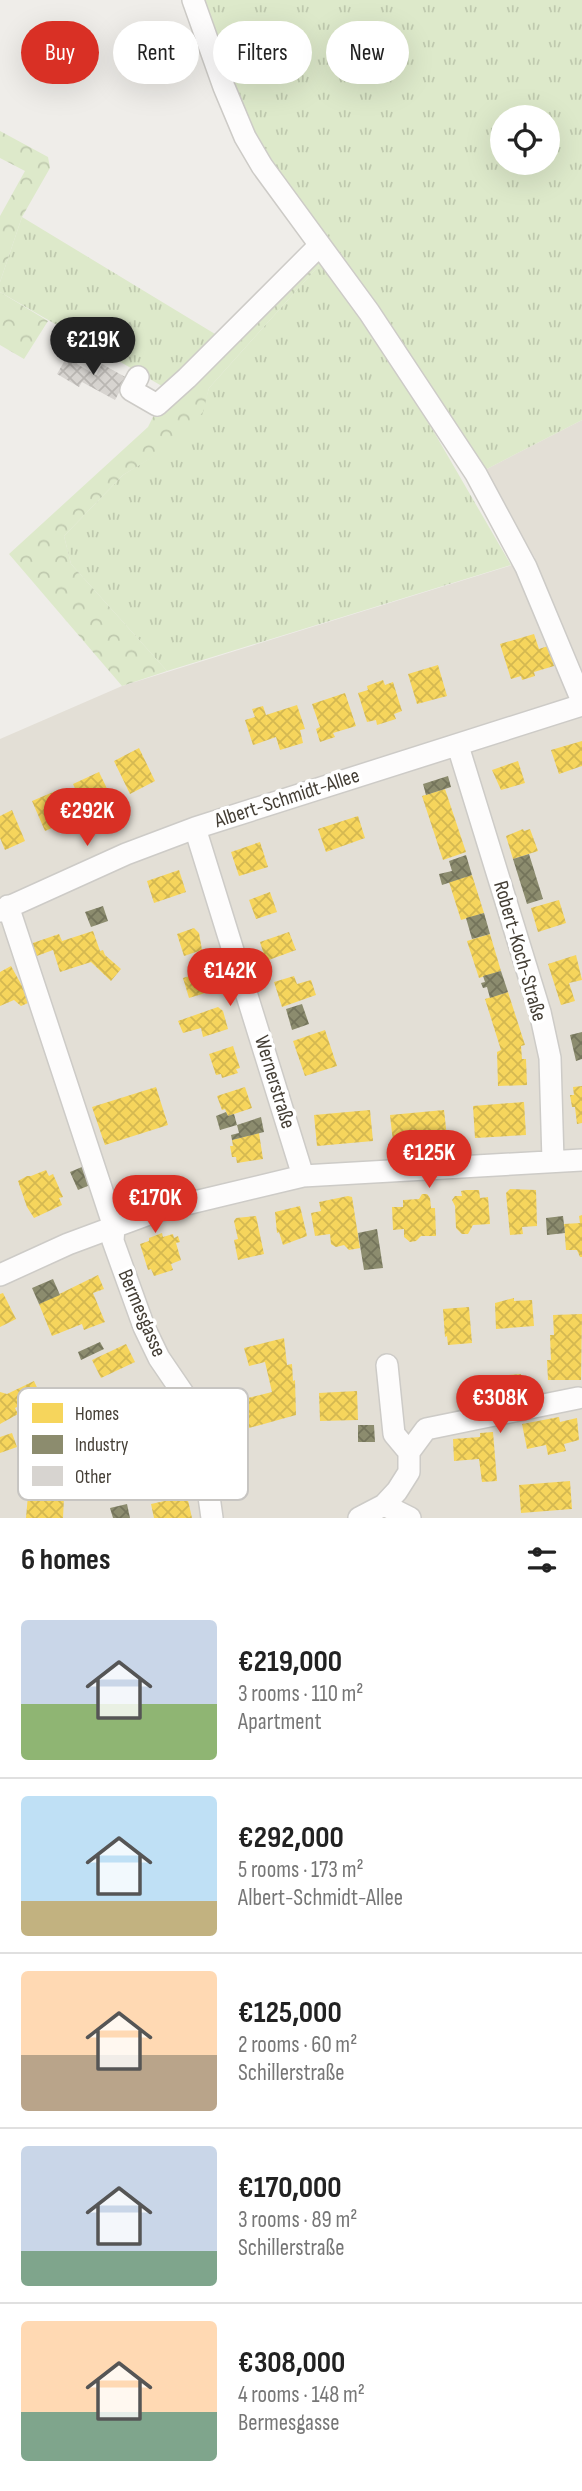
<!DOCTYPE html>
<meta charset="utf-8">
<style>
:root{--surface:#fff;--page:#f6f6f6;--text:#222;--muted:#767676;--line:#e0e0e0;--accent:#d93025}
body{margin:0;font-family:"Sofia Sans Condensed",sans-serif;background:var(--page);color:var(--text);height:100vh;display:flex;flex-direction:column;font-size:26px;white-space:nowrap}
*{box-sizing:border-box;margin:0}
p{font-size:23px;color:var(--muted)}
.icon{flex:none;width:38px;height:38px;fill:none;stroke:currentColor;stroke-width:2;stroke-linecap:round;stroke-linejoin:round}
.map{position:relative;height:1518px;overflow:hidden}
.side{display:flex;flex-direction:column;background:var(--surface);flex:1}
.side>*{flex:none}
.top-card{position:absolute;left:21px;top:21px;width:541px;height:63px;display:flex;gap:14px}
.fabs{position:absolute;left:490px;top:105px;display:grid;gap:14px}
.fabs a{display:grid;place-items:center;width:70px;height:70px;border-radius:50%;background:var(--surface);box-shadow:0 7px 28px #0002;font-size:35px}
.price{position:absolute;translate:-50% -60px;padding:0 16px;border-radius:24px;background:var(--accent);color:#fff;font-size:23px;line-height:46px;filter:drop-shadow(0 2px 4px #0008)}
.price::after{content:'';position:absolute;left:50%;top:42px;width:21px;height:16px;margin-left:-10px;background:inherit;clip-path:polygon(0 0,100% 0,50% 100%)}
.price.selected{background:#222;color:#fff}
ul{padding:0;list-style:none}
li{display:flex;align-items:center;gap:21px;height:175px;padding:0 21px}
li+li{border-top:2px solid var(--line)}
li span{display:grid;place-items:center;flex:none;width:196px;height:140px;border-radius:7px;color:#555}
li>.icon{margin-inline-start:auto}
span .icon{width:84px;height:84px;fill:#fffc;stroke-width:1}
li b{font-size:30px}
h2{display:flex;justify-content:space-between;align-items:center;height:84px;padding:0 21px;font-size:30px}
.tag{padding:0 24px;border-radius:32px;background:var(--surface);box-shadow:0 7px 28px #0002;font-size:24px;line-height:63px}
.tag.selected{background:var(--accent);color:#fff}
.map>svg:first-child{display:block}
.residential{fill:#e3dfd6}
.grass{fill:url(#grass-tufts);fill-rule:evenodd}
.forest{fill:url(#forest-crowns)}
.homes{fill:url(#homes-cross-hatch)}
.industry{fill:url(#industry-cross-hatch)}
.building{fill:url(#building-cross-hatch)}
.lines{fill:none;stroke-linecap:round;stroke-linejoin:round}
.minor-casing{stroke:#cdcbc7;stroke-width:24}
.minor{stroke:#fdfcfc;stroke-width:21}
.labels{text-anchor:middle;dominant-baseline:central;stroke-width:7;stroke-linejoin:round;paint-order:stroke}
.street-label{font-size:21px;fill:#443e35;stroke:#fff}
.key{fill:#fff;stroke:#c7c5c2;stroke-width:2}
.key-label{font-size:19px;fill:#443e35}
</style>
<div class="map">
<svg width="582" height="1518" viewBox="0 0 582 1518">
<defs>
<pattern id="grass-tufts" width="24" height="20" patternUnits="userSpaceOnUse" patternTransform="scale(1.75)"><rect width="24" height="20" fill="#dde9ca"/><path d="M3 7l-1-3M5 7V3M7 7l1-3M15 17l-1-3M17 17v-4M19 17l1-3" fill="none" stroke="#bfc9ae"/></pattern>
<pattern id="forest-crowns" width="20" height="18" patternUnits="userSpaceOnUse" patternTransform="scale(1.75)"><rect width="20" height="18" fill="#dde9ca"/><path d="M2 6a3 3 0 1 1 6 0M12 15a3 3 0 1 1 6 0" fill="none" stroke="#bfc9ae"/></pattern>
<pattern id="homes-cross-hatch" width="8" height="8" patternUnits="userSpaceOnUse" patternTransform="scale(1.75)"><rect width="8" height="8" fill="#f6d55c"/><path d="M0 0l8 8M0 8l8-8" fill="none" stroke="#d4b851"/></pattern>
<pattern id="industry-cross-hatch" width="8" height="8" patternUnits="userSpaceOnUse" patternTransform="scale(1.75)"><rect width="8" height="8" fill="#8c8c6e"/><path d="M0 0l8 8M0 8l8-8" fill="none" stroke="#74745b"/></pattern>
<pattern id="building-cross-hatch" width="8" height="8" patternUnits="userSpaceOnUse" patternTransform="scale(1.75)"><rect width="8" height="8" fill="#d7d4d0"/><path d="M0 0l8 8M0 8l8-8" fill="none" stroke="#bab7b3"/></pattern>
</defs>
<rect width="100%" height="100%" fill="#efede9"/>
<path class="residential" d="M582,420V1518H0V739L122,686L535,558L483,471Z"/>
<path class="grass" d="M199,0H582V420L483,471L267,162ZM502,117H548V163H502Z
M22,217L220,337L167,389L0,292V282Z
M322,262L427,420L511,565L167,671L71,564L64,536L123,475L173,444L202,412L209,388Z"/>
<path class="forest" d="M0,131L48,157L50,168L22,217L0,282V216L25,171L0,158Z
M306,250L322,262L209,388L203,412L173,445L123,475L64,536L71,564L167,671L122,686L9,554L148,427L167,389Z
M0,292L48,321L24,359L0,345Z"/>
<path class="homes" d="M534,634L539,649L548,646L554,666L534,672L535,676L522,680L521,676L511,679L500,644Z
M438,665L447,696L417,704L408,674Z
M383,680L385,685L393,682L402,711L394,714L396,719L377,725L376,720L367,722L358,693L368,690L367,686Z
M345,693L356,726L333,733L335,737L320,742L316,729L320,727L312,704Z
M297,705L305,729L300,730L303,743L280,750L276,737L253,745L245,720L255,717L252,709L263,706L266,715Z
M582,741V766L559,774L551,750Z
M139,748L155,781L130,794L114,761Z
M518,761L525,783L501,790L492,770Z
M99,772L112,799L86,811L73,784Z
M445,789L466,852L443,860L422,796Z
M58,790L71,820L45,831L32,801Z
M12,810L25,841L5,850L0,838V816Z
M358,816L365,838L326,852L318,829Z
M523,829L524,831L530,829L538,851L513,859L506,836Z
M260,842L268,867L239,876L231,852Z
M179,870L186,892L154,903L147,881Z
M472,875L484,913L461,920L449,882Z
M270,892L277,912L256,919L249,900Z
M559,900L566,923L538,932L531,908Z
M194,928L199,933L202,950L184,956L177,934Z
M93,931L100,951L103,950L105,955L121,969L111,981L91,962L60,972L53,950L34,957L30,944L59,934L62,941Z
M289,932L296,950L266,961L260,942Z
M490,934L501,971L479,978L467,941Z
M576,955L582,980L569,983L575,1001L561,1005L548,964Z
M11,966L26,993L28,1003L21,1006L14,1000L0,1006V972Z
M209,970L215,990L189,998L183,978Z
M294,976L297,984L311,980L316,995L282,1007L274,982Z
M508,992L525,1045L521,1046L522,1059H526L527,1085L498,1086L497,1052L501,1050L485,999Z
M218,1007L223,1011L228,1029L203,1037L201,1028L183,1033L178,1021Z
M325,1030L337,1066L305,1076L293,1041Z
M233,1046L240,1068L236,1069L238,1073L222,1078L221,1074L216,1075L209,1054Z
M582,1086V1123L577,1124L575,1107H572L570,1095H574L573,1087Z
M156,1087L168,1125L105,1145L92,1107Z
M245,1087L252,1108L228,1116L225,1109L222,1110L217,1096Z
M524,1102L526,1135L475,1138L473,1106Z
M370,1110L373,1141L317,1146L314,1115Z
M444,1110L447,1137L393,1142L390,1115Z
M259,1133L263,1159L237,1163L236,1157H232L230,1146H233L232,1140Z
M46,1170L49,1176L53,1174L63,1197L59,1198L62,1205L34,1218L27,1207L18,1181L27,1176H31Z
M510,1189L536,1190L537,1226L522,1227L523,1234L510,1235L506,1193Z
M466,1190H479L480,1198L488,1197L490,1224L473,1225L468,1234H462L456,1228L455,1206L452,1200L455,1196H462L461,1191Z
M422,1194H427L430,1198L431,1208H435L436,1236H421L416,1241L410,1242L404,1237V1229L393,1230L392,1207H403V1200L419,1199Z
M348,1196L352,1197L360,1248L349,1250L344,1245L336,1247L331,1244L330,1234L315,1236L311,1213L321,1211L319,1202Z
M300,1206L307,1236L283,1245L279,1232L277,1233L275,1212Z
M582,1215V1257H580L577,1250H566L564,1224L580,1223L579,1216Z
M256,1216L264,1254L238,1260L234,1240L238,1239L234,1221L236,1218Z
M162,1233L163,1237L173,1234L174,1238L178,1236L180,1242L176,1243L181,1260L171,1264L173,1270L154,1276L151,1269L148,1270L140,1244L149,1241V1238Z
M98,1275L104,1289L93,1293L105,1322L84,1330L82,1324L52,1336L39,1304Z
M3,1293L16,1319L0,1327V1294Z
M514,1298V1301L532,1300L534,1326L496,1329L495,1303Z
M469,1307L472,1343L448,1345L447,1336L445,1337L443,1309Z
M582,1314L581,1380H548L547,1360H551L550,1335H554L553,1315Z
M284,1338L287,1365L292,1364L293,1381L295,1380L296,1415L242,1430L235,1401L272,1392L265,1362L249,1366L244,1348Z
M126,1344L135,1362L101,1378L92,1360Z
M521,1374L523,1393L498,1395L497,1376Z
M34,1381L41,1396L36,1398L35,1405L25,1410L19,1406L15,1408L18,1414L0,1424V1392L7,1394Z
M357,1391L358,1420L320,1421L319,1393Z
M559,1417L560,1422L577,1418L579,1440L564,1444L566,1451L548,1455L546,1445L527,1449L522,1424Z
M493,1432L497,1481L482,1482L479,1459L454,1461L453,1439L480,1437V1433Z
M12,1433L17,1447L0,1453V1437Z
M32,1449L51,1450V1454L66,1455L63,1518H26Z
M570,1481L572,1509L521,1513L519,1485Z
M187,1496L192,1518H154L151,1504Z"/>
<path class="industry" d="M448,776L451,787L426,795L423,784Z
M529,854L543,899L527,904L513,859Z
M466,855L472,875L442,885L439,874L452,871L449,861Z
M103,906L108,921L91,927L85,912Z
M484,913L490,934L472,939L466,918Z
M501,971L508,992L490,998L487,987L483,988L481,983L485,982L483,976Z
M302,1004L309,1024L292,1030L286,1009Z
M582,1032V1059L576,1061L570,1035Z
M226,1112L228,1116L234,1114L237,1125L220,1130L216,1116Z
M261,1117L264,1132L232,1140L231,1135L239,1133L237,1125Z
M89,1164L95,1183L78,1190L70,1172Z
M563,1216L565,1233L547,1235L546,1218Z
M377,1229L383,1268L364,1270L358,1233Z
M53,1279L60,1295L39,1304L32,1288Z
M100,1342L104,1349L81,1360L78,1352Z
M358,1425H374L375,1442H358Z
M127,1504L130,1518H113L110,1508Z"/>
<path class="building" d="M69,353L80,359L77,364L96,375L102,364L127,378L115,400L82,382L79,387L57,374Z"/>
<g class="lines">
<defs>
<path id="minor" d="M193,0L224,87L245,137L262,166L369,312L476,474L526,567L582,701
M138,377L131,390L157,405L187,378L320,245
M458,746L540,1012L550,1058L553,1161
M195,828L303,1176
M8,906L114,1227L113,1241L144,1327L159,1358L189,1402L201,1439L212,1518
M0,911L126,854L195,828L582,705
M0,1275L68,1244L157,1211L303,1176L582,1160
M387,1365L394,1434L409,1452
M384,1505L410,1518
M359,1518L384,1505L397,1491L409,1472V1452L426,1429L578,1398"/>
</defs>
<use href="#minor" class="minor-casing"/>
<use href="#minor" class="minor"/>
</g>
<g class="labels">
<g class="street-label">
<text transform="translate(287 798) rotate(-18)">Albert-Schmidt-Allee</text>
<text transform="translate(520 951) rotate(74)">Robert-Koch-Straße</text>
<text transform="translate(275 1082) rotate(73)">Wernerstraße</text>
<text transform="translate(142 1313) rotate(67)">Bermesgasse</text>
</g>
</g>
<rect x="18" y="1388" width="230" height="112" rx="10" class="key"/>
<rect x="32" y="1403" width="31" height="20" fill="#f6d55c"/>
<rect x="32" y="1435" width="31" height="19" fill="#8c8c6e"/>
<rect x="32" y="1466" width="31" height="20" fill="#d7d4d0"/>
<g class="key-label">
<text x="75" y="1420">Homes</text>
<text x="75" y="1451">Industry</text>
<text x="75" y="1483">Other</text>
</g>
</svg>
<div class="fabs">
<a><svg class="icon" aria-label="locate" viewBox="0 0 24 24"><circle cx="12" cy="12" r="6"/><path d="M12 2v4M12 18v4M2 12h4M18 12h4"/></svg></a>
</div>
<b class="price selected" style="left:93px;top:377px">€219K</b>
<b class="price" style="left:87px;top:848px">€292K</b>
<b class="price" style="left:230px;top:1008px">€142K</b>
<b class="price" style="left:429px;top:1190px">€125K</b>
<b class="price" style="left:155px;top:1235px">€170K</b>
<b class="price" style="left:500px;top:1435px">€308K</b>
<div class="top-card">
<a class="tag selected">Buy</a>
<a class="tag">Rent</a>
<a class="tag">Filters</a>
<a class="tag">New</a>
</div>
</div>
<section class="side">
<h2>6 homes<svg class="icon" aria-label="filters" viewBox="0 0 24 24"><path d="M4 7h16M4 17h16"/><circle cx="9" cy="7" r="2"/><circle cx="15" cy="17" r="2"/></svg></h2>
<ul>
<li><span style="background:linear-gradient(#c9d6e8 60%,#8fb573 0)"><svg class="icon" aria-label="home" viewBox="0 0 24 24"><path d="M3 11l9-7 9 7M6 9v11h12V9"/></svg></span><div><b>€219,000</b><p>3 rooms · 110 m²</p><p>Apartment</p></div></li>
<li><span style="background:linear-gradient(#bfe0f5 75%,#c2b280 0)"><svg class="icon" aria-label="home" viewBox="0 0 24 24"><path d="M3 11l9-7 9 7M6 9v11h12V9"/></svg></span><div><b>€292,000</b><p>5 rooms · 173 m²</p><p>Albert-Schmidt-Allee</p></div></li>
<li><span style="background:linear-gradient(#ffd9b3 60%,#b9a48a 0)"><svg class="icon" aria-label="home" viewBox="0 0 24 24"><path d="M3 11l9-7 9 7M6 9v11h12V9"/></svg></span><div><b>€125,000</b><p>2 rooms · 60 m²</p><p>Schillerstraße</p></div></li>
<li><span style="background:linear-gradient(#c9d6e8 75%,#7fa58c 0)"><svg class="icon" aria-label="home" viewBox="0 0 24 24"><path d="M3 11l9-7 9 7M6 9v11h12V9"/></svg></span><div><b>€170,000</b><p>3 rooms · 89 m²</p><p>Schillerstraße</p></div></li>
<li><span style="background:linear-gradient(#ffd9b3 65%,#7fa58c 0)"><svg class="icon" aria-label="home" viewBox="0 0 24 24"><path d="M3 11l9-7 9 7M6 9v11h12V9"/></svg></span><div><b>€308,000</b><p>4 rooms · 148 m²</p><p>Bermesgasse</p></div></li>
</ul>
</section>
